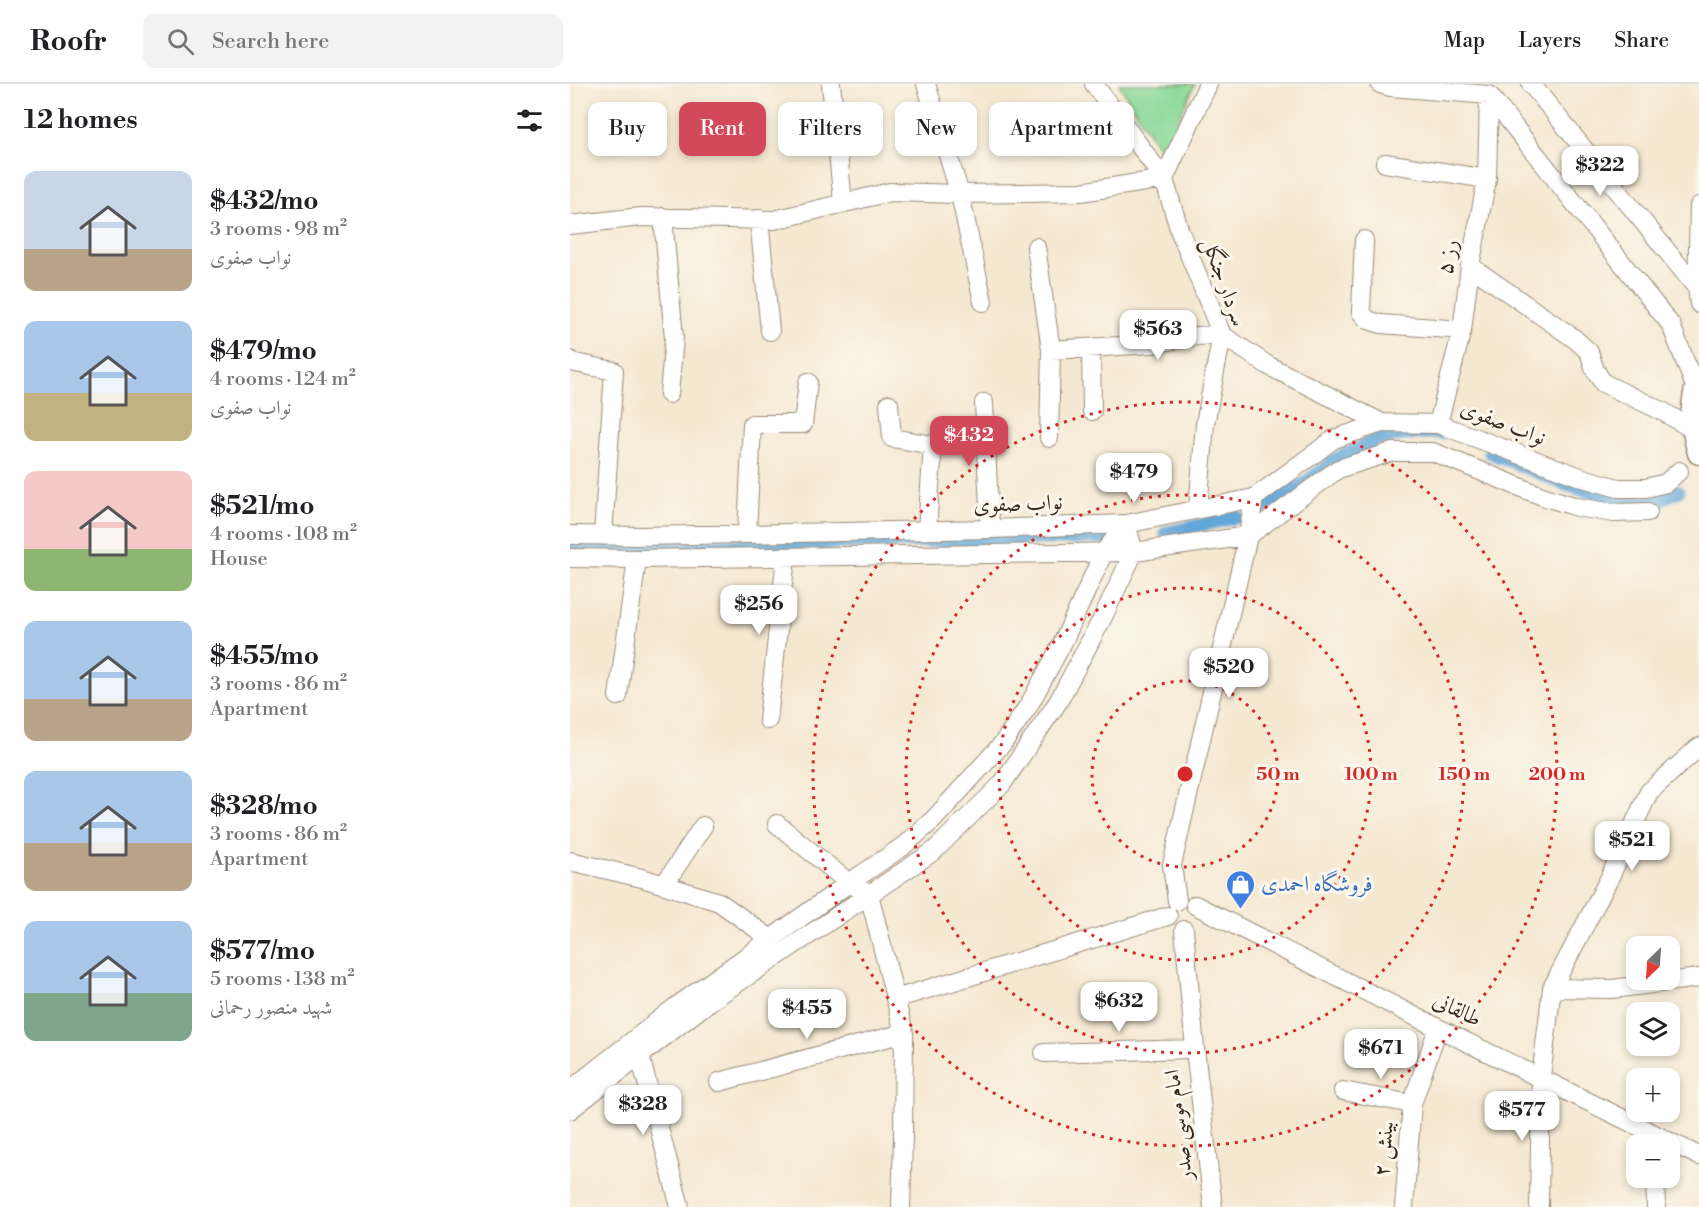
<!DOCTYPE html>
<meta charset="utf-8">
<style>
:root{--surface:#fff;--page:#f2f2f2;--text:#202124;--muted:#757577;--line:#e0e0e0;--accent:#d1495b}
body{margin:0;font-family:"Libre Bodoni",Amiri,serif;background:var(--page);color:var(--text);height:100vh;display:flex;flex-direction:column;font-size:22px;white-space:nowrap}
*{box-sizing:border-box;margin:0}
p{font-size:20px;color:var(--muted)}
.icon{flex:none;width:33px;height:33px;fill:none;stroke:currentColor;stroke-width:2;stroke-linecap:round;stroke-linejoin:round}
.map{position:relative;flex:1;overflow:hidden}
.sheet{display:flex;flex-direction:column;background:var(--surface);width:570px}
.sheet>*{flex:none}
.banner{position:absolute;left:18px;top:18px;width:570px;height:54px;display:flex;gap:12px}
.needle{width:39px;rotate:205deg}
.controls{position:absolute;left:1056px;top:852px;display:grid;gap:12px}
.controls a{display:grid;place-items:center;width:54px;height:54px;border-radius:12px;background:var(--surface);box-shadow:0 3px 9px #0003;font-size:30px}
.price{position:absolute;translate:-50% -51px;padding:0 14px;border-radius:12px;background:#fff;color:#222;font-size:20px;line-height:39px;filter:drop-shadow(0 2px 3px #0008)}
.price::after{content:'';position:absolute;left:50%;top:36px;width:18px;height:14px;margin-left:-9px;background:inherit;clip-path:polygon(0 0,100% 0,50% 100%)}
.price.on{background:var(--accent);color:#fff}
ul{padding:0;list-style:none}
li{display:flex;align-items:center;gap:18px;height:150px;padding:0 24px}
li span{display:grid;place-items:center;flex:none;width:168px;height:120px;border-radius:12px;color:#555}
li>.icon{margin-inline-start:auto}
span .icon{width:72px;height:72px;fill:#fffc;stroke-width:1}
li b{font-size:26px}
h2{display:flex;justify-content:space-between;align-items:center;height:72px;padding:0 24px;font-size:26px}
.chip{padding:0 21px;border-radius:12px;background:var(--surface);box-shadow:0 3px 9px #0003;font-size:21px;line-height:54px}
.chip.on{background:var(--accent);color:#fff}
header{display:flex;align-items:center;gap:36px;box-sizing:border-box;height:84px;padding:0 30px;background:var(--surface);border-bottom:2px solid var(--line)}
header strong{font-size:28px}
nav{display:flex;gap:33px;margin-inline-start:auto;font-size:21px}
.search{width:420px;height:54px;background:var(--page);display:flex;align-items:center;gap:15px;box-sizing:border-box;padding:0 21px;border-radius:12px;color:var(--muted);font-size:22px}
main{display:flex;flex:1;min-height:0}
.map>svg:first-child{display:block}
.green{fill:#88d897;stroke:#62815a;stroke-width:1.5}
.lines{fill:none;stroke-linecap:round;stroke-linejoin:round}
.canal{stroke:#62a7d8;stroke-width:14}
.minor-casing{stroke:#988978;stroke-width:20}
.major-casing{stroke:#988978;stroke-width:25}
.minor{stroke:#fff;stroke-width:18}
.major{stroke:#fff;stroke-width:22}
.ring{fill:none;stroke:#d62828;stroke-width:3;stroke-dasharray:3 6}
.labels{text-anchor:middle;dominant-baseline:central;stroke-width:6;stroke-linejoin:round;paint-order:stroke}
.street-label{font-size:22px;fill:#3b2a1e;stroke:#fbf7ec}
.shop-label{font-size:22px;fill:#366cbe;stroke:#fbf7ec;text-anchor:start}
.centre{fill:#d62828;stroke:#fbf7ec;stroke-width:3}
.ring-label{font-size:18px;text-anchor:middle;font-weight:bold;fill:#d62828;stroke:#fbf7ec;stroke-width:6;stroke-linejoin:round;paint-order:stroke}
</style>
<header>
<strong>Roofr</strong>
<div class="search"><svg class="icon" aria-label="search" viewBox="0 0 24 24"><circle cx="10" cy="10" r="6"/><path d="M15 15l6 6"/></svg>Search here</div>
<nav><a>Map</a><a>Layers</a><a>Share</a></nav>
</header>
<main>
<section class="sheet">
<h2>12 homes<svg class="icon" aria-label="filters" viewBox="0 0 24 24"><path d="M4 7h16M4 17h16"/><circle cx="9" cy="7" r="2"/><circle cx="15" cy="17" r="2"/></svg></h2>
<ul>
<li><span style="background:linear-gradient(#c9d6e8 65%,#b9a48a 0)"><svg class="icon" aria-label="home" viewBox="0 0 24 24"><path d="M3 11l9-7 9 7M6 9v11h12V9"/></svg></span><div><b>$432/mo</b><p>3 rooms · 98 m²</p><p>نواب صفوی</p></div></li>
<li><span style="background:linear-gradient(#a9c7e8 60%,#c2b280 0)"><svg class="icon" aria-label="home" viewBox="0 0 24 24"><path d="M3 11l9-7 9 7M6 9v11h12V9"/></svg></span><div><b>$479/mo</b><p>4 rooms · 124 m²</p><p>نواب صفوی</p></div></li>
<li><span style="background:linear-gradient(#f6c9c9 65%,#8fb573 0)"><svg class="icon" aria-label="home" viewBox="0 0 24 24"><path d="M3 11l9-7 9 7M6 9v11h12V9"/></svg></span><div><b>$521/mo</b><p>4 rooms · 108 m²</p><p>House</p></div></li>
<li><span style="background:linear-gradient(#a9c7e8 65%,#b9a48a 0)"><svg class="icon" aria-label="home" viewBox="0 0 24 24"><path d="M3 11l9-7 9 7M6 9v11h12V9"/></svg></span><div><b>$455/mo</b><p>3 rooms · 86 m²</p><p>Apartment</p></div></li>
<li><span style="background:linear-gradient(#a9c7e8 60%,#b9a48a 0)"><svg class="icon" aria-label="home" viewBox="0 0 24 24"><path d="M3 11l9-7 9 7M6 9v11h12V9"/></svg></span><div><b>$328/mo</b><p>3 rooms · 86 m²</p><p>Apartment</p></div></li>
<li><span style="background:linear-gradient(#a9c7e8 60%,#7fa58c 0)"><svg class="icon" aria-label="home" viewBox="0 0 24 24"><path d="M3 11l9-7 9 7M6 9v11h12V9"/></svg></span><div><b>$577/mo</b><p>5 rooms · 138 m²</p><p>شهید منصور رحمانی</p></div></li>
</ul>
</section>
<div class="map">
<svg width="1129" height="1123" viewBox="0 0 1129 1123">
<rect width="100%" height="100%" fill="#fbf7ec"/>
<filter id="ink" filterUnits="userSpaceOnUse"><feTurbulence type="fractalNoise" baseFrequency=".0167" numOctaves="2"/><feDisplacementMap in="SourceGraphic" scale="12" xChannelSelector="R" yChannelSelector="G"/><feConvolveMatrix kernelMatrix="1 2 1 2 8 2 1 2 1" color-interpolation-filters="sRGB"/></filter>
<filter id="wash" filterUnits="userSpaceOnUse"><feTurbulence type="fractalNoise" baseFrequency=".008" numOctaves="4" result="noise"/><feDisplacementMap in="SourceGraphic" scale="24" xChannelSelector="R" yChannelSelector="G"/><feGaussianBlur stdDeviation="1.35" result="paint"/><feColorMatrix in="noise" values="0 0 0 0 0 0 0 0 0 0 0 0 0 0 0 0 0 1.4 0 .05"/><feComposite in="paint" operator="in"/></filter>
<g filter="url(#wash)">
<rect width="100%" height="100%" fill="#f5e8d1"/>
<path class="green" d="M549,0H625L592,70Z"/>
<g class="lines">
<path class="canal" d="M920,368L997,401L1045,415L1084,418L1108,407
M694,423L734,400L765,376L806,356L836,350L865,348L871,349
M596,449L667,433
M0,462L67,463L549,453"/>
</g>
</g>
<g filter="url(#ink)">
<g class="lines">
<defs>
<path id="minor" d="M261,0L273,119
M356,0L390,110L413,218
M810,0L821,3L919,11L1101,241L1126,305
M961,0L1127,204H1129
M815,79L917,95
M1129,122L1127,204L1129,220
M93,133L104,254L99,310
M189,135L200,247
M0,141L71,133L204,136L320,108L390,110L511,108L594,95L524,0
M794,156L791,228L798,236L811,240L892,246
M466,163L481,266L583,260L626,252L652,251L699,282L812,339
M900,182L1005,255L1019,268L1025,286L1033,299L1092,327L1122,345
M521,264L522,327
M0,276L1,278L44,287L33,451
M414,319L420,445
M319,320L322,354L363,361L357,446
M868,340L892,246L900,182L917,95L919,11
M479,354L481,266
M628,425L635,340L652,251L610,148L594,95L638,0
M177,450L182,340H233L238,298
M0,451L70,452L420,445L556,440L684,414L764,355L812,339L868,340L1013,394L1048,404H1076L1096,399L1109,387
M0,474L67,475L564,468L678,452L768,385L822,368H863L972,412L1007,423L1044,429L1078,428
M48,612L67,475
M198,636L216,473
M207,740L279,799L299,810L334,949L333,1054L331,1123
M0,777L72,794L149,818L201,855
M94,801L133,742
M607,817L602,781L678,452L684,414
M625,821L868,944L1129,1072
M614,846L625,965L643,1123
M982,904L1039,795L1079,708L1129,663
M325,915L598,832
M474,969L625,965
M70,972L110,1123
M149,998L334,949
M0,1006L104,924L279,799L332,763L364,735L433,659L459,621L492,560L534,468L556,440
M773,1007L842,1020
M0,1026L139,918L364,767L432,700L488,618L531,537L564,468L556,440
M1085,1094L1086,1123
M834,1123L842,1020L868,944
M969,1123L971,993L982,904L1042,905L1129,894"/>
<path id="major" d="M1129,303L1126,305C1120,332 1122,343 1129,369"/>
</defs>
<use href="#minor" class="minor-casing"/>
<use href="#major" class="major-casing"/>
<use href="#minor" class="minor"/>
<use href="#major" class="major"/>
</g>
</g>
<g class="ring">
<circle cx="615" cy="690" r="93"/>
<circle cx="615" cy="690" r="186"/>
<circle cx="615" cy="690" r="279"/>
<circle cx="615" cy="690" r="372"/>
</g>
<defs>
<symbol id="shop-pin" viewBox="-11 -11 22 30"><path d="M0 17L-7.5 6A9.5 9.5 0 1 1 7.5 6Z" fill="#3f7fe0" stroke="#fbf7ec"/><path d="M-5-2.5h2.3a2.7 3.5 0 0 1 5.4 0H5L5.5 6h-11ZM-1.5-2.5h3a1.5 2.3 0 0 0-3 0Z" fill="#fff"/></symbol>
</defs>
<g fill-rule="evenodd">
<use href="#shop-pin" x="654" y="784" width="33" height="45"/>
</g>
<g class="labels">
<g class="street-label">
<text transform="translate(878 173) rotate(-80)">رز ۵</text>
<text transform="translate(654 198) rotate(70)">سردار جنگل</text>
<text transform="translate(933 339) rotate(21)">نواب صفوی</text>
<text transform="translate(448 420) rotate(-2)">نواب صفوی</text>
<text transform="translate(887 926) rotate(26)">طالقانی</text>
<text transform="translate(609 1041) rotate(-97)">امام موسی صدر</text>
<text transform="translate(814 1065) rotate(-85)">بینش ۲</text>
</g>
<g class="shop-label">
<text x="691" y="800">فروشگاه احمدی</text>
</g>
</g>
<circle cx="615" cy="690" r="9" class="centre"/>
<g class="ring-label">
<text x="708" y="696">50 m</text>
<text x="801" y="696">100 m</text>
<text x="894" y="696">150 m</text>
<text x="987" y="696">200 m</text>
</g>
</svg>
<div class="controls">
<a><svg class="needle" viewBox="-14 -14 28 28"><path d="M0-13l5 13h-10z" fill="#e53935"/><path d="M0 13l5-13h-10z" fill="#757577"/></svg></a>
<a><svg class="icon" aria-label="layers" viewBox="0 0 24 24"><path d="M12 4l9 5-9 5-9-5zM3 14l9 5 9-5"/></svg></a>
<a>+</a>
<a>−</a>
</div>
<b class="price" style="left:1030px;top:113px">$322</b>
<b class="price" style="left:588px;top:277px">$563</b>
<b class="price on" style="left:399px;top:383px">$432</b>
<b class="price" style="left:564px;top:420px">$479</b>
<b class="price" style="left:189px;top:552px">$256</b>
<b class="price" style="left:659px;top:615px">$520</b>
<b class="price" style="left:1062px;top:788px">$521</b>
<b class="price" style="left:549px;top:949px">$632</b>
<b class="price" style="left:237px;top:956px">$455</b>
<b class="price" style="left:811px;top:996px">$671</b>
<b class="price" style="left:73px;top:1052px">$328</b>
<b class="price" style="left:952px;top:1058px">$577</b>
<div class="banner">
<a class="chip">Buy</a>
<a class="chip on">Rent</a>
<a class="chip">Filters</a>
<a class="chip">New</a>
<a class="chip">Apartment</a>
</div>
</div>
</main>
